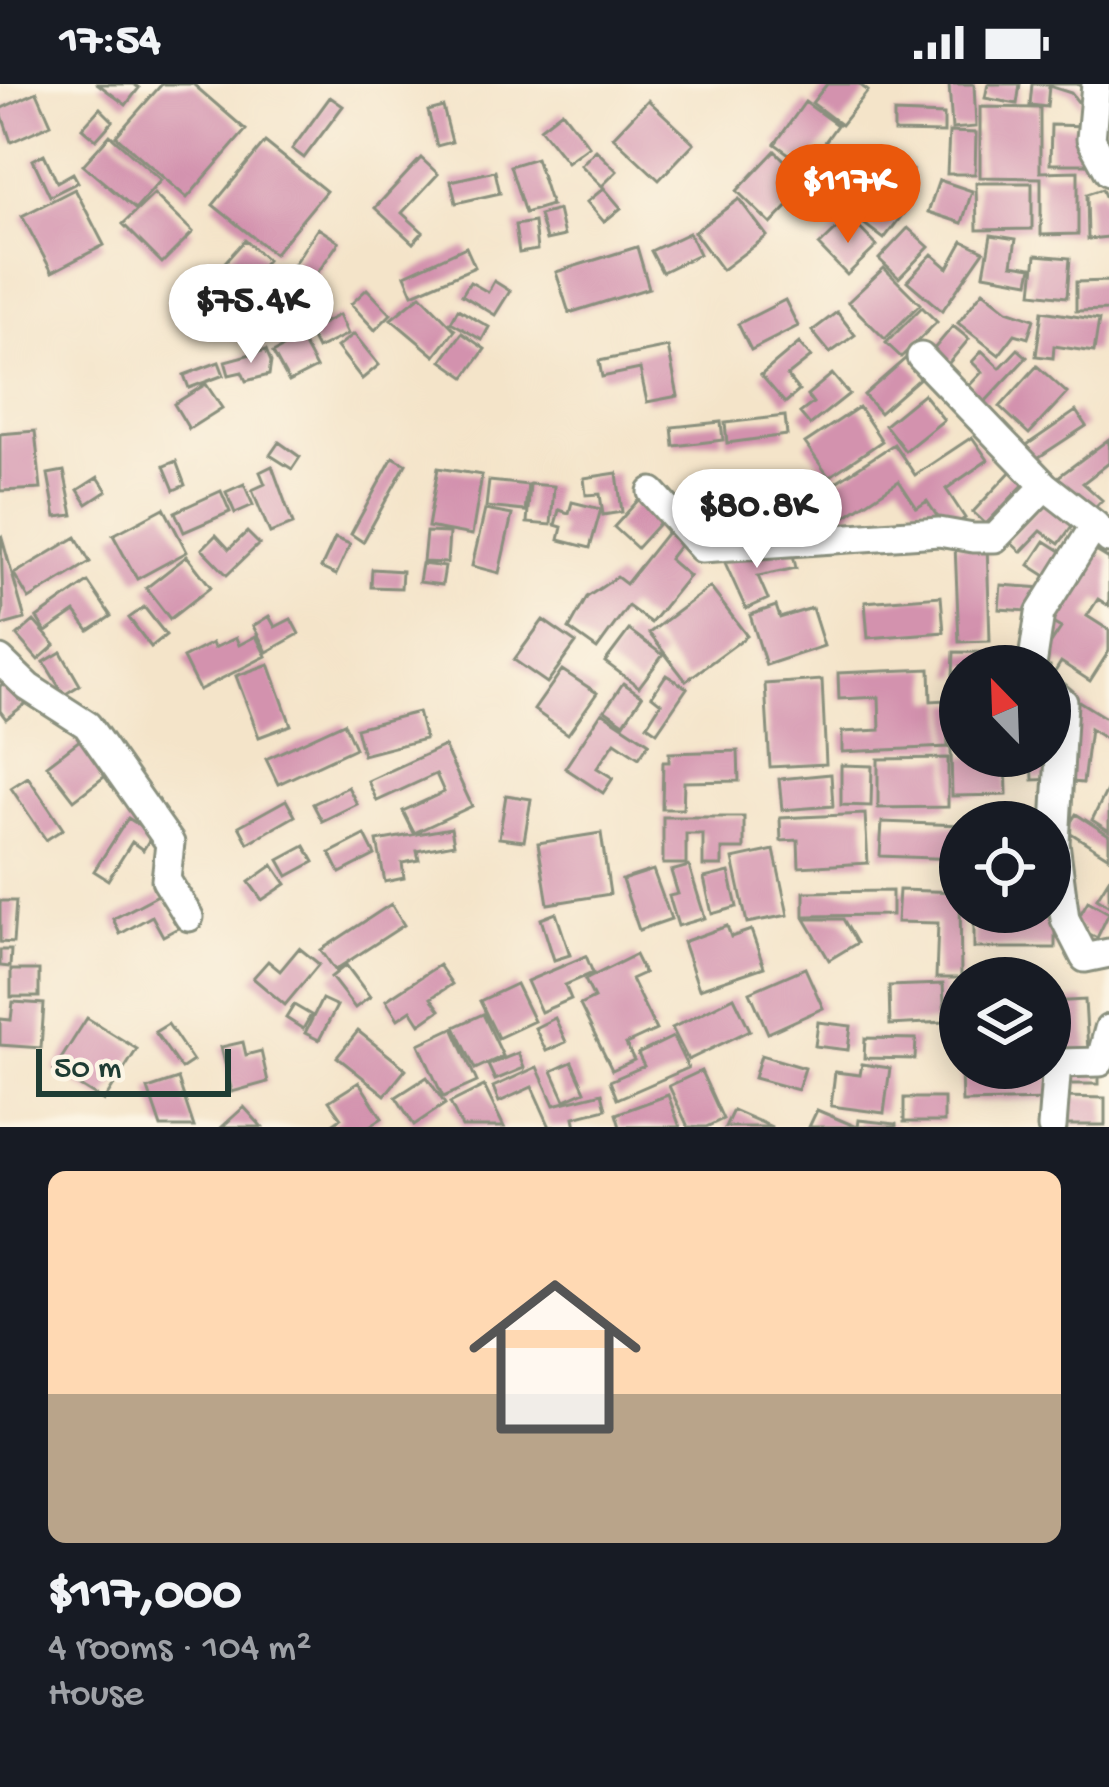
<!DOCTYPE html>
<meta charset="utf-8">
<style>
:root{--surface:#171b24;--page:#20242c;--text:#f1f3f6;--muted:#9ea1a6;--line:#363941;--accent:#ea580c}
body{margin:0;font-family:"Gochi Hand",sans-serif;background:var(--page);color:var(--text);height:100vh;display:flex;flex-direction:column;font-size:45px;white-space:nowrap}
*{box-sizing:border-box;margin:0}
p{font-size:39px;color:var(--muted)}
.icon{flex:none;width:66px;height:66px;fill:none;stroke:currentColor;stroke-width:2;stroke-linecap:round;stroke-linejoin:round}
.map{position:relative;height:1043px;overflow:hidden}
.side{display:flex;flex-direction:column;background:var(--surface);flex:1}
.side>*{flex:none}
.needle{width:78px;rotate:337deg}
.controls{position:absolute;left:939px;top:561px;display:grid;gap:24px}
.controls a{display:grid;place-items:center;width:132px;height:132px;border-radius:50%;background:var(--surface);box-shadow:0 6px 30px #0003;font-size:60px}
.scale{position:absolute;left:36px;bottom:30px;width:195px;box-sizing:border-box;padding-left:12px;border:6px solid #1f3d34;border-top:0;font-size:33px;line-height:42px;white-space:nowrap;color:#1f3d34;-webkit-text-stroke:9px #fcf5e5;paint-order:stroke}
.price{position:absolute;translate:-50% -102px;padding:0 27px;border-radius:42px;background:#fff;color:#222;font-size:39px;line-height:78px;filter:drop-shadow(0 3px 6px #0008)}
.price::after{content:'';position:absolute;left:50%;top:72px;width:36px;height:27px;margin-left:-18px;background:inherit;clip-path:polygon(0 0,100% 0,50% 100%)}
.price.current{background:var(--accent);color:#fff}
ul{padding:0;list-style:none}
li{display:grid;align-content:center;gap:24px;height:636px;padding:0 48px}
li+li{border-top:3px solid var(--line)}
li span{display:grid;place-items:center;height:372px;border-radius:18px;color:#555}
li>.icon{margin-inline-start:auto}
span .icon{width:216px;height:216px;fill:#fffc;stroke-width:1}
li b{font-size:51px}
.status{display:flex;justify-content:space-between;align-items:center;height:84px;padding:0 60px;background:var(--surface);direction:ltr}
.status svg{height:33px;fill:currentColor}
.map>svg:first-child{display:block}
.building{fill:#d392ae}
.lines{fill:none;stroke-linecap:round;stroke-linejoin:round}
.minor-casing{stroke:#8a907e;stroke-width:33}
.minor{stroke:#fff;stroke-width:27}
</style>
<div class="status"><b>17:54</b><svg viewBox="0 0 49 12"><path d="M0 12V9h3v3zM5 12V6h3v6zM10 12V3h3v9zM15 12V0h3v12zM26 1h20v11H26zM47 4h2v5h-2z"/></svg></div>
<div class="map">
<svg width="1109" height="1043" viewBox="0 0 1109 1043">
<rect width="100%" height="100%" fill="#fcf5e5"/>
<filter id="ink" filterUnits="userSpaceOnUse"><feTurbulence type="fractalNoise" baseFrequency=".00833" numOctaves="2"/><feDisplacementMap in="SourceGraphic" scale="24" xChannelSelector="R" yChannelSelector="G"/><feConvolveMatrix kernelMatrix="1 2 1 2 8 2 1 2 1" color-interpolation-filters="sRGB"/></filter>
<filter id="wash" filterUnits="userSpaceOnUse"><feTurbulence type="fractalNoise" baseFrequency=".004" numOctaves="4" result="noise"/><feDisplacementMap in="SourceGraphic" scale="48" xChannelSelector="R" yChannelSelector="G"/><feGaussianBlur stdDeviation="2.7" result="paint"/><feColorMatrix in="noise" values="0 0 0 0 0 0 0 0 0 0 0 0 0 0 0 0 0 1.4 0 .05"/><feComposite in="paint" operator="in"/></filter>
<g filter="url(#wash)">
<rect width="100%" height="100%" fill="#f4e4c9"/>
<g id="blocks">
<path class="building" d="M98,0H134L139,4L126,21Z
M162,0H193L246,46L187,114L116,52Z
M827,0H859L868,7L841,41L812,19Z
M949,0H974L976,43L952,45Z
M988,0H1020L1017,20L985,14Z
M1032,0H1077L1082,3V23L1071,9L1049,2L1047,23L1030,21Z
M37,8L51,40L11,58L0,25Z
M330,13L343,22L304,74L292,65Z
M648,16L694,59L659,96L613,53Z
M805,18L837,41L807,83L775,60Z
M443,23L452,58L437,62L428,27Z
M980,23L1040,24V88L1078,87V150L1041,151V94L980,93Z
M100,24L113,37L96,56L82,44Z
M562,27L589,62L567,78L540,44Z
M894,29L944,31V49L894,48Z
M1051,41L1089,42L1088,80H1050Z
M949,48L976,49L975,90H947Z
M110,51L161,96L135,125L83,81Z
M265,58L326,107L274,170L213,121Z
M596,66L617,87L602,102L581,81Z
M775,67L809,100L771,140L737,107Z
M44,70L57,98L73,89L78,98L50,112L33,76Z
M891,72L912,86L898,107L877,93Z
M421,74L438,90L402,129L423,148L413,159L375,124Z
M536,74L551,121L525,129L510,82Z
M495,87L500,109L456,119L451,97Z
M863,87L909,122L884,155L838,120Z
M939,96L972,107L962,139L928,128Z
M976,99H1032V145L977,146Z
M604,104L621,124L604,138L587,118Z
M75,105L104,161L52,188L22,132Z
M1102,105L1109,122V153L1088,155L1087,110Z
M154,110L193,148L162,179L123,140Z
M739,115L767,152L722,186L694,148Z
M558,126L564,152L546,156L539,131Z
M849,133L877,162L847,191L819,162Z
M534,138L537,166L519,169L515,141Z
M318,144L339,158L311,198L291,184Z
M908,144L929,163L899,194L879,175Z
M689,149L699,170L662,188L651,167Z
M991,151L1016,155L1012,180L1032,183L1029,198L984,190Z
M245,156L267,176L220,227L198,208Z
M963,157L984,167L942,227L907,197L932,170L948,184Z
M466,163L475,183L413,210L405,191Z
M637,163L649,204L569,229L556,188Z
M1036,171L1070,174L1067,213L1032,209Z
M884,184L920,220L885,255L848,218Z
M494,197L510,207L495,231L462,211L470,198L488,208Z
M1109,197V226L1076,227V198Z
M367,205L391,230L375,246L351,220Z
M983,207L1007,226L1034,235L1028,254L1015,250L999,271L958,239Z
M421,211L455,246L435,272L391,235Z
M785,216L798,242L751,266L738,240Z
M922,223L937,238L901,273L886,259Z
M458,225L489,243L482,256L451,238Z
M1042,227L1099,236L1094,268L1054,262L1053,274L1036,272Z
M837,228L855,251L830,269L812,247Z
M339,231L348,250L317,265L308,247Z
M953,242L969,255L944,285L928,272Z
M462,249L485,265L465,293L442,277Z
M354,250L379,281L362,295L337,263Z
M300,254L316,284L289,298L273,269Z
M799,259L811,273L787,292L799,307L785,319L761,291Z
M668,263L678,312L647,318L640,285L602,293L599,277Z
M1018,265L1027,273L983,320L967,304L982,288L972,278L982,267L1000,284Z
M266,266L271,278L269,291L246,297L242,288L229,291L225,277Z
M906,274L922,292L880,329L864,311Z
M219,278L224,291L189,304L184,291Z
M1037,282L1067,309L1029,350L1000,323Z
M832,290L849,310L810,341L800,329L813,319L807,311Z
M206,300L222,324L189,345L174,320Z
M923,310L944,336L905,367L885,341Z
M859,323L882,357L829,393L805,359Z
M1076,327L1086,342L1030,379L1021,365Z
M785,332L787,351L727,359L725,339Z
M721,338L723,356L674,362L672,343Z
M35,347L41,405L0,407V350Z
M972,353L988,376L946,405L965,434L947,447L927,417L917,424L899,397L846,432L827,404L894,360L915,391Z
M1109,355V379L1083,399L1102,416L1093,425L1054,396Z
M279,358L300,373L292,385L270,371Z
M393,373L406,380L363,458L351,450Z
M176,377L185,401L174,406L164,382Z
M272,382L293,440L270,449L252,406L265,400L260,388Z
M438,384L482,391L472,451L428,443Z
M1014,384L1027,397L986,440L973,428Z
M64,387L73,431L56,433L48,390Z
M617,389L622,428L603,431L600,410L586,411L584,394Z
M98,393L107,407L87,420L78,406Z
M813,394L816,422L761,427L758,400Z
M489,397L528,401L525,427L486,423Z
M244,400L253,421L235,429L226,408Z
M530,400L554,402L551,441L527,439Z
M221,407L230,428L184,448L175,428Z
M642,412L665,433L637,464L614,443Z
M1046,413L1077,435L1059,460L1041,447L1021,468L1008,456Z
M572,418L601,425L590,464L559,456L562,443L555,441L559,426L569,429Z
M164,424L187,468L137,495L113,451Z
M485,426L512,431L499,489L472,482Z
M672,442L686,453L669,475L689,492L651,539L628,522L597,565L569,545L587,513L617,493L626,500Z
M247,448L259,460L227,491L202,465L216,451L229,465Z
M426,448L449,449L447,479L423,478Z
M1,451L25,535L0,542L3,527Z
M76,453L90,478L29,515L14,490Z
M335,454L350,460L336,491L321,484Z
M1045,457L1070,473L1054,497L1029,481Z
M987,460L990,557L959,558L955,461Z
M791,462L796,484L758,492L768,515L746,525L722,472Z
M1091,464L1109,475V522L1098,515L1087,532L1109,546V567L1090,597L1061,578L1050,596V582H1036L1061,544L1046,535Z
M187,472L211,503L170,535L146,504Z
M422,480L445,483L442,501L419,498Z
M372,485L402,487L401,504L371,503Z
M88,498L111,532L89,547L75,528L46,548L37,534Z
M1001,501L1043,504L1042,522L1028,521V527L999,525Z
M710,503L747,552L686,597L649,549Z
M941,512L944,548L868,554L865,518Z
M776,522L780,534L812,524L824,562L766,581L750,531Z
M144,523L166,551L151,563L129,534Z
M269,532L275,543L291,535L299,550L267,568L253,542Z
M543,536L576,559L547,599L514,576Z
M34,537L55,561L38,576L17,552Z
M629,546L663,571L639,603L605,578Z
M256,552L266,572L199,606L183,574L212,559L214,564L236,554L239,561Z
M61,568L80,601L64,611L44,578Z
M954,568L1029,569L1028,582H960V592H953Z
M269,580L291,641L259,653L236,592Z
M930,585L931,617L946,616L948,663L842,668V648L880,646L879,613L839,615L838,589Z
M562,586L597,609L568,650L534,626Z
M666,591L687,604L657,648L647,641L661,619L652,612Z
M9,595L28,618L6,635L0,627V602Z
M822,596L826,680L770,683L765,600Z
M623,599L642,612L624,639L605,626Z
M1069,611L1109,636V657L1090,645L1083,699L1062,697Z
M950,619H960V672H1006L1007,711L952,712Z
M418,628L425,655L363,671L356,644Z
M602,628L649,659L639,674L615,658L597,684L613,694L603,709L565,684Z
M344,639L355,664L278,700L266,675Z
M85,652L112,687L74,716L47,681Z
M444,662L472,722L414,749L403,727L444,708L436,690L377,717L368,697Z
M738,667L739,697L684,698L683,725H662L663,678H669V669Z
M1032,672H1050L1058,695L1033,696Z
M948,674V723L878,724V675Z
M841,681L872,682L871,722L841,721Z
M831,690L833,722L782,726L779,695Z
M28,693L63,745L46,756L11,704Z
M1109,702V747L1092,736Z
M348,703L357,720L322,737L313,720Z
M506,711L531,715L524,757L499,754Z
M286,716L295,732L248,759L239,742Z
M865,730L868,779L799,783L798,756L781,757L780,734Z
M1076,730L1109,751V773L1066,746Z
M663,733H744V765H722V782H703V750H686V780H663Z
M128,734L153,750L143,766L132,758L108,796L94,787Z
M882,738L960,741L959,775L880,772Z
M451,744L454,760L417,767L419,776L402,779L404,794L385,798L377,757Z
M601,749L610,810L548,820L538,759Z
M365,751L375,771L340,789L330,769Z
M305,762L314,778L288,792L279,776Z
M774,766L788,831L747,839L733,775Z
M273,781L286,800L262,816L249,798Z
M689,782L705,834L678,842L669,812L678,810L671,787Z
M653,786L671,835L639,846L622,796Z
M729,788L737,823L712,830L704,794Z
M1109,795V822L1097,814Z
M899,806L960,808L961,894H936L938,839L897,838Z
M892,807V831L804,832V808Z
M160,810L178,844L163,852L152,832L120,850L113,835Z
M0,817H16L13,859L0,858Z
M1088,817L1109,829L1097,854L1068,838L1075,826L1081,829Z
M391,820L404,841L335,886L321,866Z
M556,829L570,871L554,876L541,835Z
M974,832H1055V864H974Z
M805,835H843L857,859L829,876Z
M727,842L731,853L751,846L764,883L699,905L683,858Z
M299,864L319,880L285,921L253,894L268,877L280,887Z
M0,866H11L10,883L0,882Z
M635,871L644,889L631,895L656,946L626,960L634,976L612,986L580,921L594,914L585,896Z
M586,872L593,889L565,901L571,915L541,928L527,897Z
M346,881L370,913L355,924L331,893Z
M439,881L452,900L431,914L440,926L420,940L411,926L398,935L386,916Z
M805,884L823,924L768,949L750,908Z
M11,886H39V913H11Z
M516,900L534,937L498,954L480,917Z
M943,900L945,938L890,941L889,902Z
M734,913L750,946L688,976L672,944Z
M322,915L337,922L319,956L305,949Z
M1085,916L1088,967L1050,970V918Z
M13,918L44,920L41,964L0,961V935L11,936Z
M294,921L311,931L303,945L286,934Z
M483,930L503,972L475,985L455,943Z
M87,934L137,965L104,1017L54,986Z
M555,934L566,958L546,967L535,944Z
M818,938L851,942L848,966L815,962Z
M168,940L193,977L181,985L155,948Z
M453,944L477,998L443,1013L419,960Z
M358,947L406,985L385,1011L337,973Z
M673,953L688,984L617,1015L610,997L644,982L638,970Z
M865,954L916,955L915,975L864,974Z
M243,958L246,971L261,967L268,998L232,1008L221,963Z
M518,969L524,984L495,996L488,981Z
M761,971L805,984L798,1006L754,994Z
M572,978L585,1007L565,1016L552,987Z
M862,980L890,984L884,1029L831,1022L835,988L860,991Z
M1099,982V1000H1061V983Z
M537,983L554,1021L602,1009L606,1025L574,1033L576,1043H550L532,1003L499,1018L493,1003Z
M961,984H1052V1016L962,1018Z
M701,987L723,1035L706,1043H688L669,1002Z
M427,993L445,1020L414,1041L396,1013Z
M178,995L194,1043H161L148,1005Z
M359,998L382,1034L368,1043H328L341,1034L329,1017Z
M484,1002L504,1043H462L450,1019Z
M668,1011L680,1043H620L616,1030Z
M1061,1013L1105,1014V1041H1060Z
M904,1014H944V1038H904Z
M244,1023L262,1043H222Z
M733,1026L772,1043H725Z
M817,1026L857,1043H809Z
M859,1036L896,1040V1043H858Z"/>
</g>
</g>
<g filter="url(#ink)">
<use href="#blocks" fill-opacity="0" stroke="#8a907e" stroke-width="3"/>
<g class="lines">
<defs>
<path id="minor" d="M1096,0L1091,55L1109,88
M921,273L1045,402L1095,441
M652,408L702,464L939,448L973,454H995L1045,402
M0,576L28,603L87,641L170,759L166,796L189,833
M1032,582L1040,529L1095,441L1109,455
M1050,607L1063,618L1055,759L1065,835L1085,874L1109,869
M1052,1043L1057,979L1100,978L1109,945"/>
</defs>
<use href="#minor" class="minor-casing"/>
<use href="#minor" class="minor"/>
</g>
</g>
</svg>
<div class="controls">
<a><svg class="needle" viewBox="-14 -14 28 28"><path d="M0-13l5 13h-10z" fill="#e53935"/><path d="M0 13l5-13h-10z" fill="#9ea1a6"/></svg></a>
<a><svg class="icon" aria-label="locate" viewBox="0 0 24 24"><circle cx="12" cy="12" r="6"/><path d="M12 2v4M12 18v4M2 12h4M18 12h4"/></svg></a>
<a><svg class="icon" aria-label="layers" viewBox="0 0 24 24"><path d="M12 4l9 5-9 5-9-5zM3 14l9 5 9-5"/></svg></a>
</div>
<div class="scale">50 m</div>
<b class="price current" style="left:848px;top:162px">$117K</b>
<b class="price" style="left:251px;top:282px">$75.4K</b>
<b class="price" style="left:757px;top:487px">$80.8K</b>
</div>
<section class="side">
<ul>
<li><span style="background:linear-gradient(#ffd9b3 60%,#b9a48a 0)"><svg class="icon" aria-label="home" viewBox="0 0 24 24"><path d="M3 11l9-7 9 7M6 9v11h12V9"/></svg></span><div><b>$117,000</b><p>4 rooms · 104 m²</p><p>House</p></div></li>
</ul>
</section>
